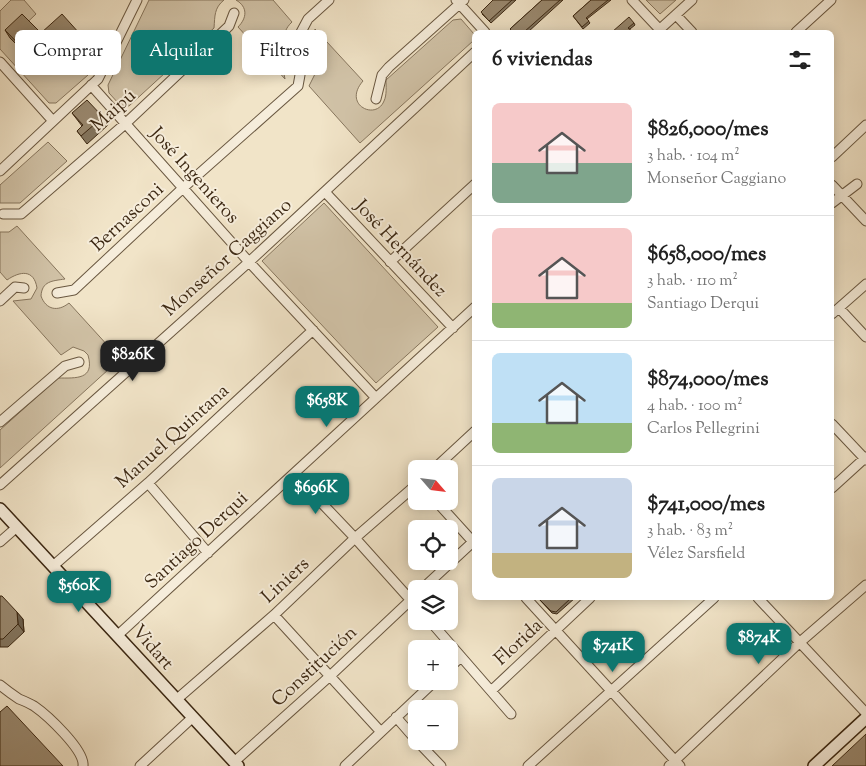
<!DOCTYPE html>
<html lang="es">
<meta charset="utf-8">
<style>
:root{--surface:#fff;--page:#f6f6f6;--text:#222;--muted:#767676;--line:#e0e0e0;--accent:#0f766e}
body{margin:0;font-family:"Sorts Mill Goudy",serif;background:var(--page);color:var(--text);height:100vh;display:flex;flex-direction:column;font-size:19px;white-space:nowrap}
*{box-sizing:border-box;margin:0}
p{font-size:16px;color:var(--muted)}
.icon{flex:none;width:28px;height:28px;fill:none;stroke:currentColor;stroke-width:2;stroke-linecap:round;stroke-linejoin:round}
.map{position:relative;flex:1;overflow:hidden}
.sheet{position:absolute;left:472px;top:30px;width:362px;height:570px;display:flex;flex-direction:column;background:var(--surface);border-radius:8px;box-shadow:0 2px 12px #0003}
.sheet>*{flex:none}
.top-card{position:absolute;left:15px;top:30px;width:382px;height:45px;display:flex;gap:10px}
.needle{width:32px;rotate:118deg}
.controls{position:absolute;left:408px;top:460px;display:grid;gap:10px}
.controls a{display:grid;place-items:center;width:50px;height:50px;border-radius:8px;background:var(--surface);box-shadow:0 2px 12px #0003;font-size:25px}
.price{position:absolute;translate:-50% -42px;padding:0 11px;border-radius:10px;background:var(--accent);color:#fff;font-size:16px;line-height:32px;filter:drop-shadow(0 1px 2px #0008)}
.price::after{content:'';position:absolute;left:50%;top:30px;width:15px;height:11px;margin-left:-8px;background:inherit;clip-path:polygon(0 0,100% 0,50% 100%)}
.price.active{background:#222;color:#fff}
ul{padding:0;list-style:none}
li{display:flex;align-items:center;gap:15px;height:125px;padding:0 20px}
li+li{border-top:1px solid var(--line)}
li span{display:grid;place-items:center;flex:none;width:140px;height:100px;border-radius:8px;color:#555}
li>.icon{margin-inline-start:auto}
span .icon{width:60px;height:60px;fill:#fffc;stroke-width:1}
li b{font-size:21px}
h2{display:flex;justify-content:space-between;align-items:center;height:60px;padding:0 20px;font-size:21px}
.chip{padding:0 18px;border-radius:8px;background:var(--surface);box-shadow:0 2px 12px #0003;font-size:18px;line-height:45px}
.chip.active{background:var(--accent);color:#fff}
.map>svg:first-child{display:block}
.green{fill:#d2c4a9;stroke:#87765e}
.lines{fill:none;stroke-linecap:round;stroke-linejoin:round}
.street-casing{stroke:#695740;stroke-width:11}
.secondary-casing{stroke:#3c2813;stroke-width:14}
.street{stroke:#f6eddb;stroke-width:9}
.secondary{stroke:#f6eddb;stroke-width:11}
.wall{fill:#847761;stroke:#3c2813}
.shaded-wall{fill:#6c614f;stroke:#3c2813}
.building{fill:#9a8a71;stroke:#3c2813}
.labels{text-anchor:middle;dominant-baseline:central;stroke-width:4;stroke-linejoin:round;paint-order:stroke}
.street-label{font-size:19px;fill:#3c2813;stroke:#f6eddb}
</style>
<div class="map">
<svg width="866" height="766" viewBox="0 0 866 766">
<rect width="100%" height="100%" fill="#f1e4c8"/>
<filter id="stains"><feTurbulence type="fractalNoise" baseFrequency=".004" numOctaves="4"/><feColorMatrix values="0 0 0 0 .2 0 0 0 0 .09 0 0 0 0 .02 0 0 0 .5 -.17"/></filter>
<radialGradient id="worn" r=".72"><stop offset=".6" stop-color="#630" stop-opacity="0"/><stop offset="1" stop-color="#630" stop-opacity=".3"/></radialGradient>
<path class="green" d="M11,0H24L36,14L11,38L41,69L52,57L64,53L88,75L56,103H49L0,49V11Z
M149,0H224C214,8 215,16 214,28L129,106L120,105L109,93L108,85Z
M236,0H273L292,22C268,44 309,70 315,29L363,81C342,105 376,121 384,101C387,95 386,86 386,80L453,20L461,19L474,34L473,41L360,143L309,86L315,74L312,63C300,55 293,60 283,69L285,79L238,27C247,18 248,7 236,0Z
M646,0H676L660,14Z
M48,142L67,161L20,203H0V185Z
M324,203L438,327L376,383L262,261Z
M17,226L65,279C52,281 42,281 41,296C46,310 58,312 69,303L120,359L0,468V430L58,378C76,378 95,380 88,355L84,351L73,347L61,355L13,301L31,299L37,288C34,269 20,271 7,280L0,272V232H9Z"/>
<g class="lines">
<defs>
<path id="street" d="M456,0L485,32
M632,0L662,32
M676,15L692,32
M659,30L692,0
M796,32L831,0
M300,34L308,19L329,0
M0,62L53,121
M91,85L249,262L376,398
M376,99L382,75L389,67L464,0
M832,157L866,125
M0,171L98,79L137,0
M832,185L866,221
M325,192L453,328
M832,203L857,184
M3,214H21L125,124L229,26L234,13
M390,262L475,184
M57,293L74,290L183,188L298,86L300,75
M0,301L15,287L24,288
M839,308L866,337
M832,314L866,284
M0,422L65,366L79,362
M832,424L866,460
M434,469L475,431
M294,474L355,538L416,606
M148,483L208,553
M0,485L249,262L475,52
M832,488L866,457
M436,501L475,544
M0,542L17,527
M53,566L148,483L313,330
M422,589L475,540
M526,598L680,766
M758,598L866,713
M274,615L381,732
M430,621L511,714
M118,635L475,307
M449,668L461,657
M0,685C6,690 13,695 19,699C24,701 29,703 34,706C47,715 85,750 83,766
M491,691L590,598
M176,700L274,615L355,538L416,485
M396,717L416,740
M417,741L441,766
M234,762L330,676L416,595
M140,766L192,718
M345,766L435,681
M528,766L714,598
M669,766L799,643L866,585"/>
<path id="secondary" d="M0,509L238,766
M814,766L866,718"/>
</defs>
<use href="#street" class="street-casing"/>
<use href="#secondary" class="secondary-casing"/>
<use href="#street" class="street"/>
<use href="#secondary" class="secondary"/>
</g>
<path class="wall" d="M493,0H516L491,23L482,14Z
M542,0H563L528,32H513L510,29Z
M591,0H611L587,19L590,23L583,29L573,16Z
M634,23L635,25L630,29L612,32Z
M5,30L41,33L89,44L95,52L80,65L67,51L52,57L41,69L10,38Z
M72,113L103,117L108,125L87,144L77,131L82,126Z
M0,596L23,619L24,632L8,647H0Z
M538,598H575L557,614L552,613Z"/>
<path class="shaded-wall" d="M17,612L23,619L24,632L18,624Z"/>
<path class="building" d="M493,0H512L489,21L481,12Z
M542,0H560L524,32H513L510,29Z
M591,0H608L586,18L589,21L582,27L573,16Z
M22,14L41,33L62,14L89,44L75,57L62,44L46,50L35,61L5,30Z
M629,17L634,23L628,28L633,32H612Z
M87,100L103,117L81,136L77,131L83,125L72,113Z
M0,596H2L17,612L18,624L3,639H0Z
M538,598H571L556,612L551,611Z
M7,706L63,766H0V712Z
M866,734V766H832Z"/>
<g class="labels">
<g class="street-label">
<text transform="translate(114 111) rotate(-42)">Maipú</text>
<text transform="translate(194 176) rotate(48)">José Ingenieros</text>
<text transform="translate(128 218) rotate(-43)">Bernasconi</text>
<text transform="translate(400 249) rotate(47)">José Hernández</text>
<text transform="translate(228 258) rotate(-42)">Monseñor Caggiano</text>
<text transform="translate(173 437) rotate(-42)">Manuel Quintana</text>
<text transform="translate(197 541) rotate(-43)">Santiago Derqui</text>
<text transform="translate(286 581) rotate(-43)">Liniers</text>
<text transform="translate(519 643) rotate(-43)">Florida</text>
<text transform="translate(152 648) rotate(49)">Vidart</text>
<text transform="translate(315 667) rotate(-43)">Constitución</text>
</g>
</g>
<rect width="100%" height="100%" filter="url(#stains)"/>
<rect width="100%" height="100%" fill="url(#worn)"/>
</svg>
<div class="controls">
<a><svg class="needle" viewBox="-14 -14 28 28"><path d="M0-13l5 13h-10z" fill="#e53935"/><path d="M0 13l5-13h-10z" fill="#767676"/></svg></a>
<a><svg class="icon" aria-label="locate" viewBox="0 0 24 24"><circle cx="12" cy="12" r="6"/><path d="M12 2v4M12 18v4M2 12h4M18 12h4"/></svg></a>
<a><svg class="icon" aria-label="layers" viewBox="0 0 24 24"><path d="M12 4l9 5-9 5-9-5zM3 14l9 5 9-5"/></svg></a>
<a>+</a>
<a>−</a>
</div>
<b class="price active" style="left:133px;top:382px">$826K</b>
<b class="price" style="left:327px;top:428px">$658K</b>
<b class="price" style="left:316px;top:515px">$696K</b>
<b class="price" style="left:79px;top:613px">$560K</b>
<b class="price" style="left:759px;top:665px">$874K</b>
<b class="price" style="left:613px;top:673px">$741K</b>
<div class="top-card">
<a class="chip">Comprar</a>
<a class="chip active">Alquilar</a>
<a class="chip">Filtros</a>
</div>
<section class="sheet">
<h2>6 viviendas<svg class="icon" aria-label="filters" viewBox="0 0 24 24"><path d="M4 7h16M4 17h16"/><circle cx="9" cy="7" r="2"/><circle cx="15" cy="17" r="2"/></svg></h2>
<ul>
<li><span style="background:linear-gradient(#f6c9c9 60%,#7fa58c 0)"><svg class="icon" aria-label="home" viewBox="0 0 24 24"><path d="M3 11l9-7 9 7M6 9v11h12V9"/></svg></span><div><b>$826,000/mes</b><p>3 hab. · 104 m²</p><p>Monseñor Caggiano</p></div></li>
<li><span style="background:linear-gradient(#f6c9c9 75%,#8fb573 0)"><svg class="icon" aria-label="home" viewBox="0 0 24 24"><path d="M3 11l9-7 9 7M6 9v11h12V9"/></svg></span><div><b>$658,000/mes</b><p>3 hab. · 110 m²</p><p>Santiago Derqui</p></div></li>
<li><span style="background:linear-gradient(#bfe0f5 70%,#8fb573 0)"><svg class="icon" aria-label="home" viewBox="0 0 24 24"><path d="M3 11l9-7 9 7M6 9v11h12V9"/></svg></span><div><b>$874,000/mes</b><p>4 hab. · 100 m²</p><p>Carlos Pellegrini</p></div></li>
<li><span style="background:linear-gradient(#c9d6e8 75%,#c2b280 0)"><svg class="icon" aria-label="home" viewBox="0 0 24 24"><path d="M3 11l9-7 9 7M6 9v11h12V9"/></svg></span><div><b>$741,000/mes</b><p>3 hab. · 83 m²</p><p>Vélez Sarsfield</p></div></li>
</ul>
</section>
</div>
